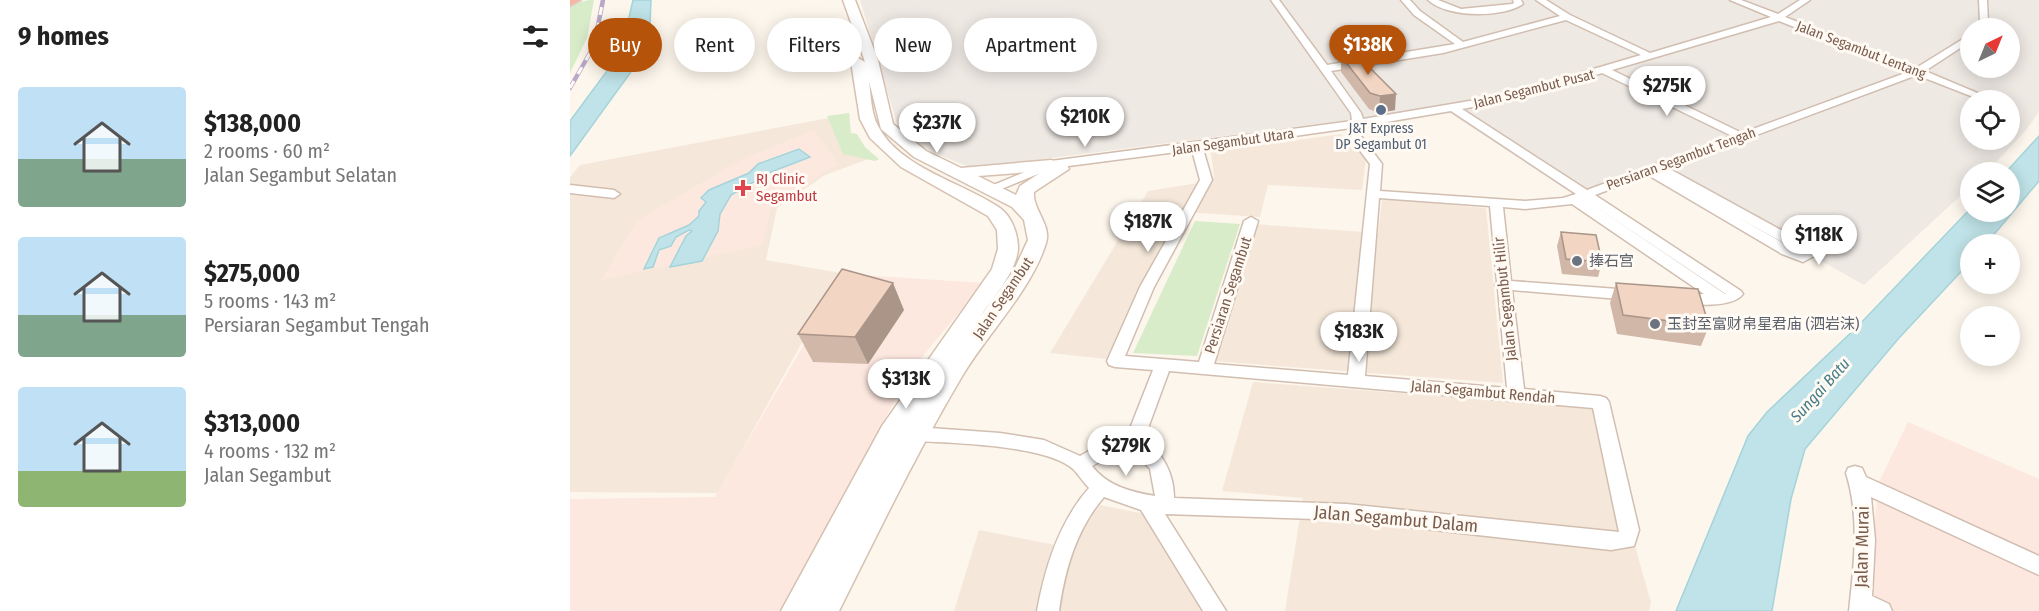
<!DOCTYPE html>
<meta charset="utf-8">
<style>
:root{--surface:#fff;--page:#f6f6f6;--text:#222;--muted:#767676;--accent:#b45309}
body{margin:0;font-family:"Fira Sans Condensed","Noto Sans SC",sans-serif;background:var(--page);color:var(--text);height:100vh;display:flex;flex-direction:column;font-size:22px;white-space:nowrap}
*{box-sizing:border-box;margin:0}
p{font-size:20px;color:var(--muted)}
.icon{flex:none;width:33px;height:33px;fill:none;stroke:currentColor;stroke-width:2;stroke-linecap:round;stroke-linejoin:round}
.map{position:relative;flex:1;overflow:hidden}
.panel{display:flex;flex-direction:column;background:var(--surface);width:570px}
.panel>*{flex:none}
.guide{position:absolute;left:18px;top:18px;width:570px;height:54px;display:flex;gap:12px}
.needle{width:39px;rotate:43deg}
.controls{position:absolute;left:1390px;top:18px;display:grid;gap:12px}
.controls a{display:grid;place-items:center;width:60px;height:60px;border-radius:50%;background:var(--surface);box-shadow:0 3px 15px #0003;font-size:30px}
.price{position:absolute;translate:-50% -51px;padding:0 14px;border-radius:21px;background:#fff;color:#222;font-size:20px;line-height:39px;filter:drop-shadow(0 2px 3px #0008)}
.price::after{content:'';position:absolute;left:50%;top:36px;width:18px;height:14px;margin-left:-9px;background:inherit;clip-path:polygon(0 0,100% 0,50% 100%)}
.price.selected{background:var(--accent);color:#fff}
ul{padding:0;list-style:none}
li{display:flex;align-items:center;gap:18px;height:150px;padding:0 18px}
li span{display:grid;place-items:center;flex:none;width:168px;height:120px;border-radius:6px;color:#555}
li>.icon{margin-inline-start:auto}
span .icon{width:72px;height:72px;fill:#fffc;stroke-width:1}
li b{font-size:26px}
h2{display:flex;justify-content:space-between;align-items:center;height:72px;padding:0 18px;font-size:26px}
.tag{padding:0 21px;border-radius:27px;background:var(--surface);box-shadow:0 3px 15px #0003;font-size:21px;line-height:54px}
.tag.selected{background:var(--accent);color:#fff}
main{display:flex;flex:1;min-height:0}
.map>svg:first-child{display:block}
.residential{fill:#f5e8da}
.commercial{fill:#fde8e0}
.industrial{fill:#efe9e4;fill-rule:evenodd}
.green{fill:#d8ecc9}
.water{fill:#bfe3e8;stroke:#a5d3da;stroke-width:1.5}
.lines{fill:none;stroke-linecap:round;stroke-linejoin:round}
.street-casing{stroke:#d1beb0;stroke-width:3}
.secondary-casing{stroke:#d6c0b0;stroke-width:3}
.highway-casing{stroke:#dad1cd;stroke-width:3}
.street{fill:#fff;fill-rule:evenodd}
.secondary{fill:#fff;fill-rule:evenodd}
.highway{fill:#f7b7a3;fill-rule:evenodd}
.rail-casing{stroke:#b9a8c9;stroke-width:4.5}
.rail{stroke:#fffaf3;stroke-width:3;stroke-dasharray:8;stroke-linecap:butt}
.wall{fill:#d1b7a8}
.shaded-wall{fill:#aa9588}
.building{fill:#f3d5c3;stroke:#aa9588;stroke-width:1.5}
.service-dot{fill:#5c6f8a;stroke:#fffaf3;stroke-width:2}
.health-dot{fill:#e0444e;stroke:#fffaf3;stroke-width:2}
.worship-dot{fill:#6b7280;stroke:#fffaf3;stroke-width:2}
.labels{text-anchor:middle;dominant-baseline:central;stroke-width:6;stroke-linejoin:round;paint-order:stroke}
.far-street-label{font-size:14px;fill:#7a5c4d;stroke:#fffaf3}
.far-service-label{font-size:14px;fill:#4e5e75;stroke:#fffaf3}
.health-label{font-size:15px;fill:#be3a42;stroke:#fffaf3;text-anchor:start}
.worship-label{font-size:15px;fill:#5b616d;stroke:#fffaf3;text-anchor:start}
.street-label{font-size:15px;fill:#7a5c4d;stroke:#fffaf3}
.water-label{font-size:16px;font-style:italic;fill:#437c86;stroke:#fffaf3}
.near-street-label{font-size:18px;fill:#7a5c4d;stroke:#fffaf3}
</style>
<main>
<section class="panel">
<h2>9 homes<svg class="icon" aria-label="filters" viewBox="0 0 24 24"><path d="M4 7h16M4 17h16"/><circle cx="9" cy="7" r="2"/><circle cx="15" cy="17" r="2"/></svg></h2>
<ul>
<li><span style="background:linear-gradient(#bfe0f5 60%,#7fa58c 0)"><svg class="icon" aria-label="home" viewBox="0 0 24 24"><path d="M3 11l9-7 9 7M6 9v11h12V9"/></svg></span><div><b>$138,000</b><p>2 rooms · 60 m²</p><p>Jalan Segambut Selatan</p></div></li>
<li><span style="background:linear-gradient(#bfe0f5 65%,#7fa58c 0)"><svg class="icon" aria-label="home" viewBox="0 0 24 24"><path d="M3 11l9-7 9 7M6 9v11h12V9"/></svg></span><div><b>$275,000</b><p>5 rooms · 143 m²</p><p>Persiaran Segambut Tengah</p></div></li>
<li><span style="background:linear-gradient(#bfe0f5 70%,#8fb573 0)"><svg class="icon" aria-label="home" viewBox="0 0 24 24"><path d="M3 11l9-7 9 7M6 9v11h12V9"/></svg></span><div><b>$313,000</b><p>4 rooms · 132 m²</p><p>Jalan Segambut</p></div></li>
</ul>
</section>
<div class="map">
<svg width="1469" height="611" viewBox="0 0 1469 611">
<rect width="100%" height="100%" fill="#fdf6ec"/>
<path class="residential" d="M274,115L279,135L304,157L255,175L207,208L196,260L271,273L148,493L0,492V177L10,165Z
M771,134L796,159L792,190L698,185L690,217L615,212L536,359L480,353L578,191L628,183L644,177L641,152Z
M812,199L916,208L933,383L642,361L684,224L808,233Z
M683,382L1025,408L1081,602L1079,611H715L733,498L652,491Z
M530,505L575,514L631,611H384L409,530L500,548Z"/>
<path class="commercial" d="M244,130L269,165L257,170L201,209L192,245L31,280L67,221L171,160Z
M275,274L414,283L341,370L213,611H0V499L145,497Z
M1338,422L1469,479V611H1298L1308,484Z"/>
<path class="industrial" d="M290,0H1469V112L1456,130L1418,171L1401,172V186L1294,285L1097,174L1003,194L880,113L770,121L402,168L364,153L343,141L328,127ZM1401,28H1440V68H1401ZM1401,100H1440V140H1401Z"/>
<path class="green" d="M19,0H24L17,38L0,73V5Z
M279,113L281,133L287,134L295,147L309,159L305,161L273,154L257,116Z
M625,221L670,224L627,356L563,353Z"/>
<path class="water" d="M63,0H81L79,47L0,156V121L51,52Z
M1469,136V181L1416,244H1401V261L1329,338L1235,449L1221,499L1202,611H1106L1178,436L1197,412L1287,327L1401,208V212H1440V172H1436Z
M229,149L240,157L201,172L161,195L150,214L148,231L132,261L100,267L116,236L122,231L119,230L106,237L101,246L89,250L83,267L74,269L89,238L119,225L129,216V211L136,202L131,198L139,190L179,173L188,164Z"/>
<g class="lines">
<defs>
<path id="street" d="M701,0H709L757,65L885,44L844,15L831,0H840L850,11L893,42L990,16L966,0H976L1000,15L1080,53L1201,17L1160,0H1171L1208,14L1230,0H1240L1215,17L1346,68L1401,34V41L1355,71L1424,100H1411L1347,75L1098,168L1233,242L1246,255L1233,262L1212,254L1078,175L1025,195L1171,291L1173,294C1163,308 1123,306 1107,301L1105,298L1107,295L1134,294L1002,204L955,209L933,207L941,281L1061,290L1068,295L1061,300L942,290L954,389L1030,396L1036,398L1039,402L1069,530L1064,546L1041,550L776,520L595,514L656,611H633L571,510L534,497C506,530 495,569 489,611H467C475,567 489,522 519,488C513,482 509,475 504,470C479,445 382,443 346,441L340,439L337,434L340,429L346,427L430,433L474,440L510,456L537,441L557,436L583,370L545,367L539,365L537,361L570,287L630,180L622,150L483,168L424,192H416L414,189L481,161L782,121L781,113ZM996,20L1071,55L935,95L793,119L791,113L761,71L873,53ZM1209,21L1338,72L1172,133L1042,70ZM1032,73L1162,136L1017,190L892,109L940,100ZM881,111L1006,194L993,198L955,201L810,191L812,164L791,136L793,126ZM781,128L779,136L800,164L778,375L644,364L688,221L681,217L674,221L629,362L555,356L584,287L642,180L633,149ZM809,198L920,206L927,282L925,285L928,288L937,388L795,376ZM1014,199L1156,294H1155ZM1165,216L1223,248L1225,249L1222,248ZM599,371L1023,408L1049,532L776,504L604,498C604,474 593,453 574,439ZM561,449L580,469L585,496C561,492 537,486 522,466L548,452Z
M858,0H868L891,9L942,4L944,3L943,0H951L953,4C933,18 877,18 858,0Z
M1409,0H1417L1418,23L1414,28H1405L1410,22Z
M1440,106L1445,108V112L1440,113Z
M0,185L44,190L50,194L44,198L0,193Z
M1285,466L1292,468L1296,477L1469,556V575L1301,497L1305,540L1302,596L1319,604L1322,611H1279C1284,565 1290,517 1276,473L1278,468Z"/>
<path id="secondary" d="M273,0H285L308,60L323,124L356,151L391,168L481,160L497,165L499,169L464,192C462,209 482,225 476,243C462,289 419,332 394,373C348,450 309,531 269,611H211L312,426L422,269L428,249L427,230L418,216L331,167L300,138L290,119L281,62L288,58L295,62ZM299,81L311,129L344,157L442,207L454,220L458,240L444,270L410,317C423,297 446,273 448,249C448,234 442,217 430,208C394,183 329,168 308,126C301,113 301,96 299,81ZM473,171L450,186L446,195L408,176Z"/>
<path id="highway" d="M0,0H11L0,6Z"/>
</defs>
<use href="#street" class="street-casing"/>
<use href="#secondary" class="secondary-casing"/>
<use href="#highway" class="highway-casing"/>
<use href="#street" class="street"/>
<use href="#secondary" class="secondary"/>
<use href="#highway" class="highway"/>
<defs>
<path id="rail" d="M0,88L24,46L33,0"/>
</defs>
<use href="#rail" class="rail-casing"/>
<use href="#rail" class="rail"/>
</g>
<path class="wall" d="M771,56L825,110L809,113L799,109L771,72Z
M991,232L1032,262L1028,277L992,274L987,246Z
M1046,283L1139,326L1131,346L1047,334L1040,303Z
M334,310L298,364L243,362L228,334Z"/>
<path class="shaded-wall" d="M229,37L234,52L212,56L211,52Z
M826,94L825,110L809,113L810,96Z
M323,283L334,310L298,364L285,337Z"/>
<path class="building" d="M229,37L232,48L211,52L208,41Z
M786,54L826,94L810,96L800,93L771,56Z
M991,232L1026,235L1032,262L996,259Z
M272,269L323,283L285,337L228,334Z
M1046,283L1128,289L1139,326L1053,315Z"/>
<circle class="service-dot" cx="811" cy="110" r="6"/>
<path class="health-dot" d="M170 179h6v6h6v6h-6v6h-6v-6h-6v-6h6z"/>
<g class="worship-dot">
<circle cx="1007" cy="261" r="6"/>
<circle cx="1085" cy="324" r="6"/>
</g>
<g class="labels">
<g class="far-street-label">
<text transform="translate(1291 50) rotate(21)">Jalan Segambut Lentang</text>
<text transform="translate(964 89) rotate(-14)">Jalan Segambut Pusat</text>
<text transform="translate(663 142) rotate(-8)">Jalan Segambut Utara</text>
<text transform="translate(1111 159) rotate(-20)">Persiaran Segambut Tengah</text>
</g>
<g class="far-service-label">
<text x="811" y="128">J&amp;T Express<tspan x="811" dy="16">DP Segambut 01</tspan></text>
</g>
<g class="health-label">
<text x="186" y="179">RJ Clinic<tspan x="186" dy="17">Segambut</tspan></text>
</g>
<g class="worship-label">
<text x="1019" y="261">捧石宫</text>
<text x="1097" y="324">玉封至富财帛星君庙 (泗岩沫)</text>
</g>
<g class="street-label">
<text transform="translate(658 295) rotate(-72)">Persiaran Segambut</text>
<text transform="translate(433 298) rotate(-56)">Jalan Segambut</text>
<text transform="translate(935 299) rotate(-96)">Jalan Segambut Hilir</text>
<text transform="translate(913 392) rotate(5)">Jalan Segambut Rendah</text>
</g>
<g class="water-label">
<text transform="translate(1250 390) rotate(-48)">Sungai Batu</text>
</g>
<g class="near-street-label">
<text transform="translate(826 519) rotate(5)">Jalan Segambut Dalam</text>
<text transform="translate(1292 547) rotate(-89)">Jalan Murai</text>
</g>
</g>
</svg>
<div class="controls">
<a><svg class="needle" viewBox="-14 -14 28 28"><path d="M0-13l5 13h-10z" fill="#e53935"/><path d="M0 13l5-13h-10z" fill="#767676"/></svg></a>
<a><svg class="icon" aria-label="locate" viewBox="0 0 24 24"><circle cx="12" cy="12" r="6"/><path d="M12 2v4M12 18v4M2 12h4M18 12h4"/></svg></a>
<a><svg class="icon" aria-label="layers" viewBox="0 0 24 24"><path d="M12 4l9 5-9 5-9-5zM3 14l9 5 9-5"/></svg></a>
<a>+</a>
<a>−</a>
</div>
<b class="price selected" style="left:798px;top:76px">$138K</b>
<b class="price" style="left:1097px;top:117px">$275K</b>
<b class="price" style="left:515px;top:148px">$210K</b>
<b class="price" style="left:367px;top:154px">$237K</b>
<b class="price" style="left:578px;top:253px">$187K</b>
<b class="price" style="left:1249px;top:266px">$118K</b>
<b class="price" style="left:789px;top:363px">$183K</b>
<b class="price" style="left:336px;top:410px">$313K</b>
<b class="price" style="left:556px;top:477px">$279K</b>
<div class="guide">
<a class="tag selected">Buy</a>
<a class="tag">Rent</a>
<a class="tag">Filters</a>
<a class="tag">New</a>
<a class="tag">Apartment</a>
</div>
</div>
</main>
